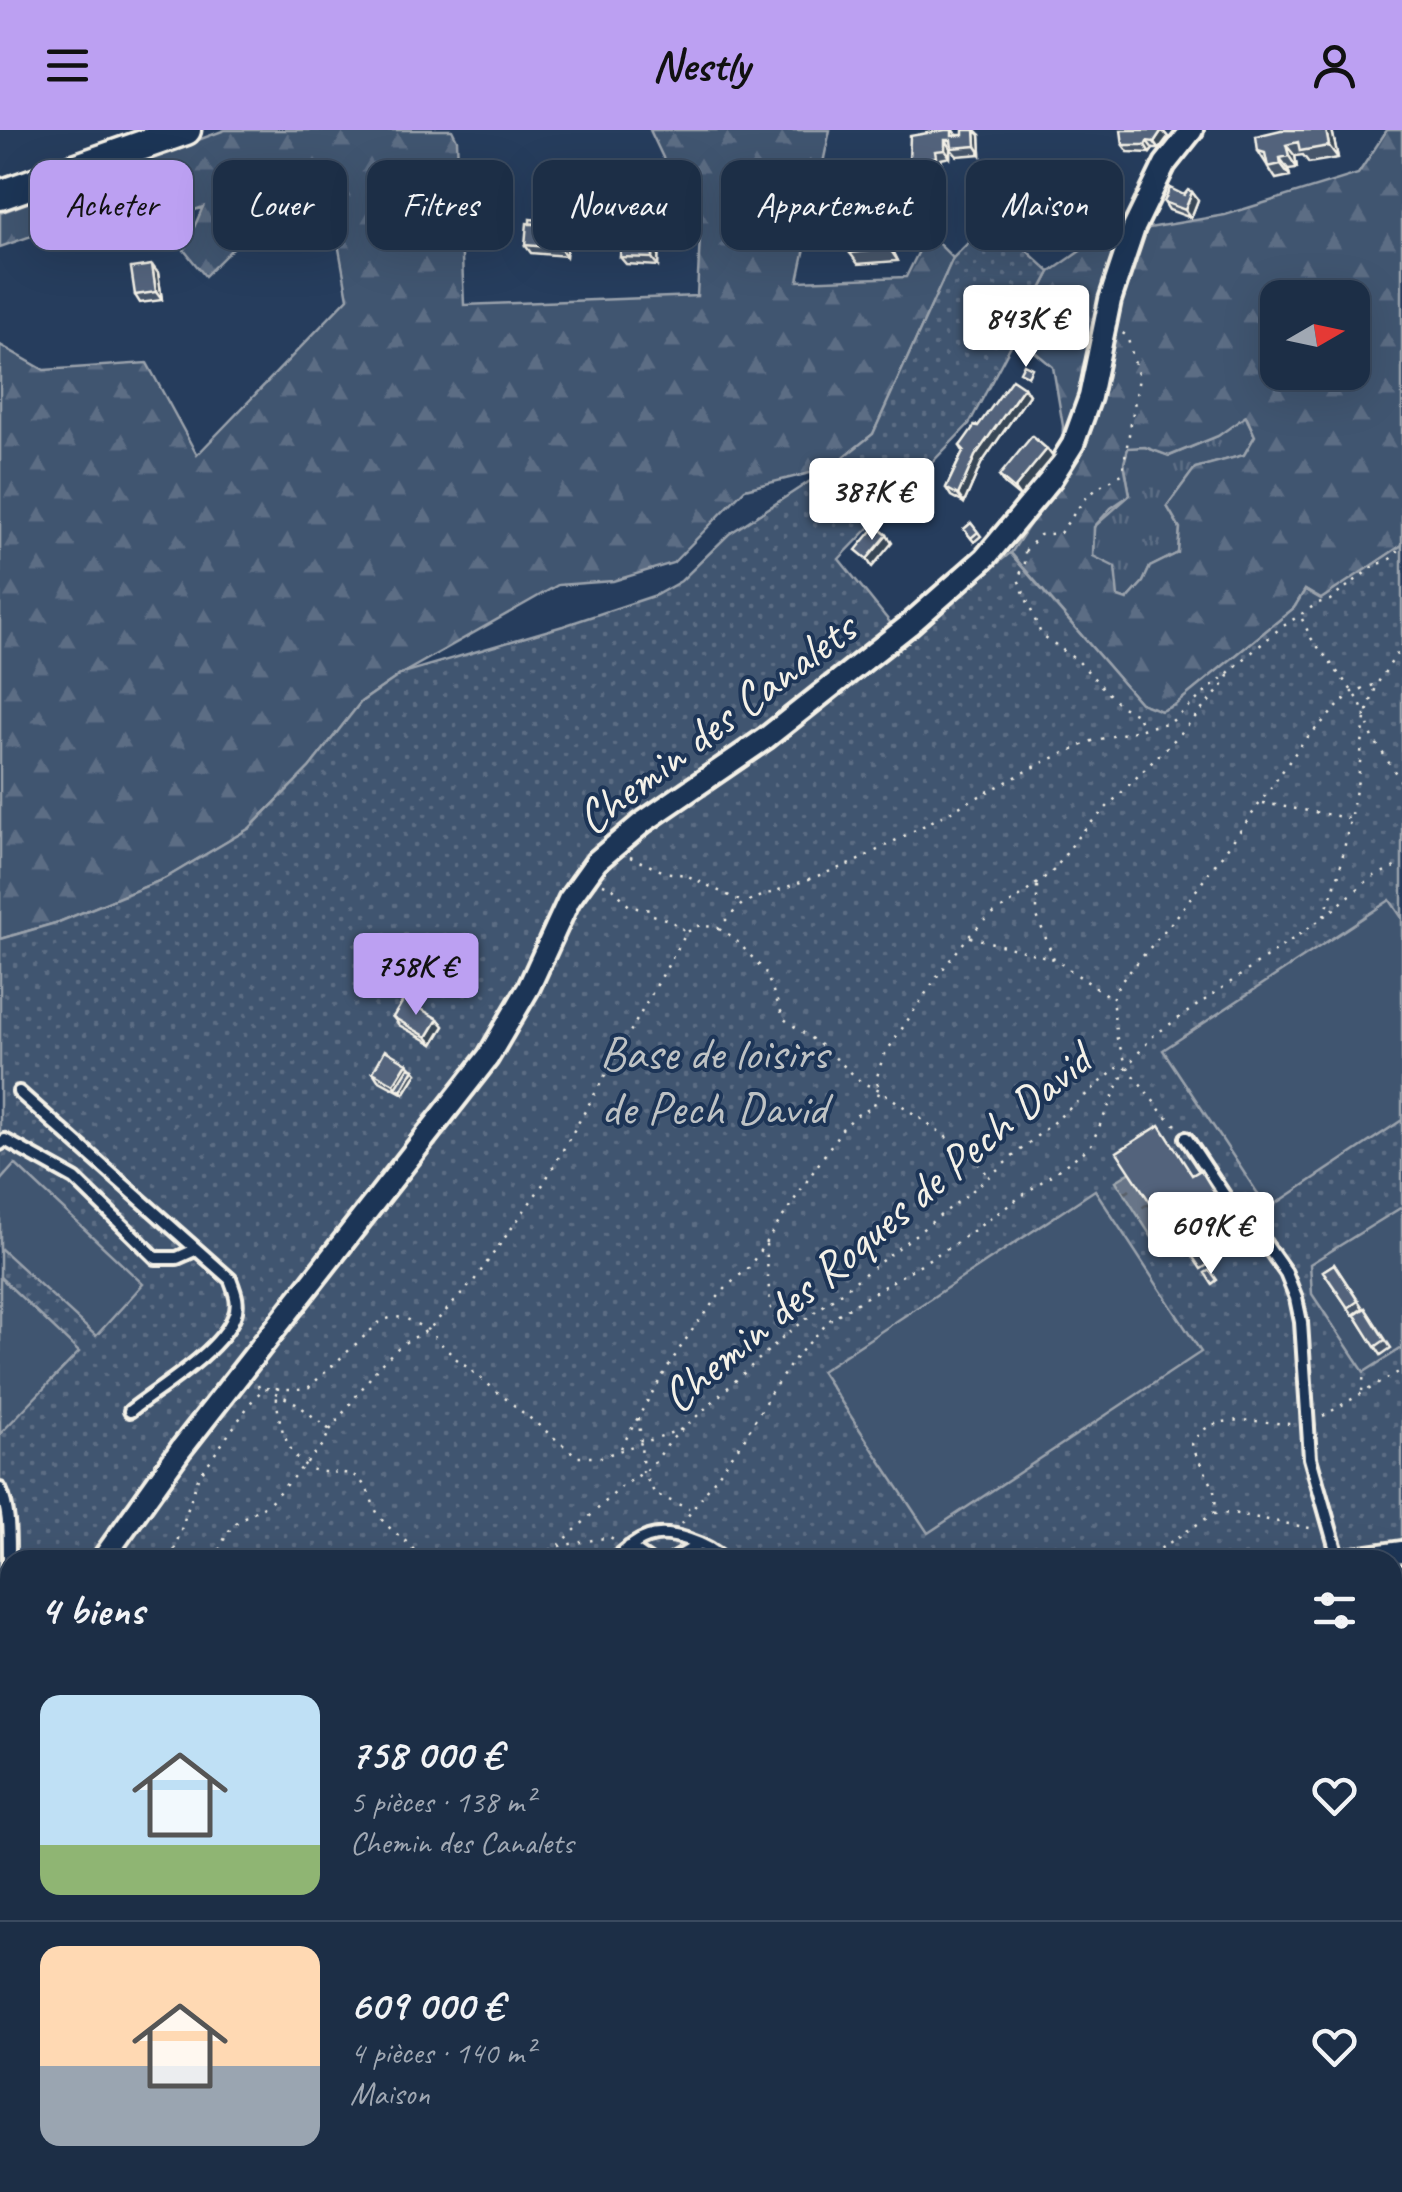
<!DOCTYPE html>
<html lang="fr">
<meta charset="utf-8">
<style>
:root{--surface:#1c2e46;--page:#293a51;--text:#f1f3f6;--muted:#a0a8b3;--line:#3a4a5f;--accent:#bca0f2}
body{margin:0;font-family:Caveat,sans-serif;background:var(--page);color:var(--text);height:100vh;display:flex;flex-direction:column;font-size:38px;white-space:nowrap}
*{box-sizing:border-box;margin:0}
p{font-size:32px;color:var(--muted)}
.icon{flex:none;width:55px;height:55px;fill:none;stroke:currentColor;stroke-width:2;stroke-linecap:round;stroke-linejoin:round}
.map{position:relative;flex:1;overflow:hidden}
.side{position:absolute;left:0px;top:1420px;width:1402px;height:642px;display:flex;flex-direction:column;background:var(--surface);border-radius:30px 30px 0 0;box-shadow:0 10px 40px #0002,0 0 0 2px var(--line)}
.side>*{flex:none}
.banner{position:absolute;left:30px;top:30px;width:1342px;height:90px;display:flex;gap:20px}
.needle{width:65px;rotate:81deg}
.tools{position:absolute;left:1260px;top:150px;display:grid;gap:20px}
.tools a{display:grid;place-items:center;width:110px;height:110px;border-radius:20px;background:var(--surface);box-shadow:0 10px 40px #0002,0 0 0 2px var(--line);font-size:50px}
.price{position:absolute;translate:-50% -85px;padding:0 22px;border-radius:10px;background:#fff;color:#222;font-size:32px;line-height:65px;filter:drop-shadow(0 2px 5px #0008)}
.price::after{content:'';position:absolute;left:50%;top:60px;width:30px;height:22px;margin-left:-15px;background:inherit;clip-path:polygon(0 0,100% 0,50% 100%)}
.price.on{background:var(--accent);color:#111}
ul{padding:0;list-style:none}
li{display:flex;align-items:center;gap:30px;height:250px;padding:0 40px}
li+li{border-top:2px solid var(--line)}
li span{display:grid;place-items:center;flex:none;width:280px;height:200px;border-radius:20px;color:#555}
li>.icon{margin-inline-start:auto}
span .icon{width:120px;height:120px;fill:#fffc;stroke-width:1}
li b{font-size:42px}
h2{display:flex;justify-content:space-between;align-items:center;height:120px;padding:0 40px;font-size:42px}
.chip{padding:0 35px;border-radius:20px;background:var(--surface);box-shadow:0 10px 40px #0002,0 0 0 2px var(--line);font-size:35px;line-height:90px}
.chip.on{background:var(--accent);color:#111}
header{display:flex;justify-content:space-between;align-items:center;height:130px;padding:0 40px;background:var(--accent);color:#111;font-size:45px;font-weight:600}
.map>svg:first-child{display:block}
.built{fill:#334966}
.grass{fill:url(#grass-tufts);stroke:#9aa2ac;stroke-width:2.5}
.forest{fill:url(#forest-firs);stroke:#9aa2ac;stroke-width:2.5;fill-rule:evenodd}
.park{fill:url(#park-dots);stroke:#9aa2ac;stroke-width:2.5}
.pitch{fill:#40546f;stroke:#9aa2ac;stroke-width:2.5}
.water{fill:url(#water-ripples);stroke:#9fa7ae;stroke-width:2.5}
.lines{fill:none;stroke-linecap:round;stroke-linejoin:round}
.lane-casing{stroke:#f4f1e8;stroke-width:18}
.street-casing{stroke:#f4f1e8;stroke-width:28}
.secondary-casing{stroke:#f4f1e8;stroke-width:35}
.path{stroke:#f4f1e8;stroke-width:2.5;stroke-dasharray:2.5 8;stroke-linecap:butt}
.lane{stroke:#1d3557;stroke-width:10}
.street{stroke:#1d3557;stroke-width:20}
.secondary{stroke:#1d3557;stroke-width:28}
.wall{fill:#47566a;stroke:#f4f1e8;stroke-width:2.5}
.shaded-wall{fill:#394656;stroke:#f4f1e8;stroke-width:2.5}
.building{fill:#52647b;stroke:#f4f1e8;stroke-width:2.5}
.labels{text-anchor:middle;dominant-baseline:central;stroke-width:8;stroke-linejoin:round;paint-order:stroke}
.street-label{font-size:48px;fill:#f4f1e8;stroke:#1d3557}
.park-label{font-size:48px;fill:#bec2c4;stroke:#1d3557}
</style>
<header><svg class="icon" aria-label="menu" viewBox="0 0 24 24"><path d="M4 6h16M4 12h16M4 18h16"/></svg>Nestly<svg class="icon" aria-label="person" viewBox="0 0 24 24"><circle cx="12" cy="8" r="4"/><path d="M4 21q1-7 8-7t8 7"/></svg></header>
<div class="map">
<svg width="1402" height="2062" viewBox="0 0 1402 2062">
<defs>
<pattern id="grass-tufts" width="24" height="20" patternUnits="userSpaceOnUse" patternTransform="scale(2.5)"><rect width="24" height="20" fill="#40546f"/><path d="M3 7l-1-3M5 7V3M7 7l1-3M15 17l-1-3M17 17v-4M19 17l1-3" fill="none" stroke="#5c6d84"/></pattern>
<pattern id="forest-firs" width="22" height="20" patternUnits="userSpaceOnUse" patternTransform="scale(2.5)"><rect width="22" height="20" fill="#40546f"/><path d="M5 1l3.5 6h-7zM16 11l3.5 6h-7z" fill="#5c6d84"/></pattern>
<pattern id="park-dots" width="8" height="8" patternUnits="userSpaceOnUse" patternTransform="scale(2.5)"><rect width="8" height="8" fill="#40546f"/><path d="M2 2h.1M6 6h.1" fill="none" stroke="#5c6d84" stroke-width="1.8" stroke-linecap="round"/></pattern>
<pattern id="water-ripples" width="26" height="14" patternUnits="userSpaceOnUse" patternTransform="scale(2.5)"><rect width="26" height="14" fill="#677588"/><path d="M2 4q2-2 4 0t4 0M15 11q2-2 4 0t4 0" fill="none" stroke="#585e67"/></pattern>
</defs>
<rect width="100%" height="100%" fill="#263d5d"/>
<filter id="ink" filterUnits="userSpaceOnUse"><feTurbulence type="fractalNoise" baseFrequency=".01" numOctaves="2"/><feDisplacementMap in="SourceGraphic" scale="20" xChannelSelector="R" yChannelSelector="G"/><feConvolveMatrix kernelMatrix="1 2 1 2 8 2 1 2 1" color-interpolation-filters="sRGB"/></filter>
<g filter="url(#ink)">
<path class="built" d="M0,1699L10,1702V2052L139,2053L133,2062H0Z"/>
<path class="grass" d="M1245,285L1255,306L1244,325L1195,338L1167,376L1180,398L1178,423L1150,437L1143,452L1127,470L1118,467L1093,426L1094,397L1130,365L1124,333L1128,317H1145L1170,326L1218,306Z"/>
<path class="forest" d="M225,0H452L457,10L464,175L697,166L700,106L650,0H830L798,151L906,147L928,103L953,128L873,304L830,338L745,359L673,433L613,451L558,455L403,543L361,572L309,638L250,698L164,749L59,792L0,809V215L44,240L147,233L197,325L348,168L334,91L246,105L205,146L184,120L203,77L135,102L97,83L0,117V83Z
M1387,0H1402V415L1321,470L1305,460L1294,478L1175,575L1161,581L1140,573L1011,423L1061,347L1063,296L1053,237L1017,207L1050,142L1102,106L1225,85L1358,44ZM1278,168H1352V242H1278ZM1246,286L1255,306L1244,325L1195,338L1167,376L1180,398L1178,423L1150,437L1143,452L1127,470L1118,467L1115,437L1093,426L1094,397L1111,378L1130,365L1124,333L1128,318L1145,317L1169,326L1218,306Z"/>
<path class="park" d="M992,89L1050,142L969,294L839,429L905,511L1010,423L1140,573L1161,581L1175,575L1294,478L1305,460L1321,469L1402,415V2062H133L140,2052H1392V1430H10V1702L0,1699V809L59,792L164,749L250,698L309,638L361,572L403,543L563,496L656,465L681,451L729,404L830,338L873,304L953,128Z"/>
<path class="pitch" d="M1390,770L1402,788V990L1268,1079L1163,920Z
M15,1034L143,1154L96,1206L0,1118V1051Z
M1095,1060L1201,1222L928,1403L821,1241Z
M1402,1077V1218L1364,1242L1312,1164L1310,1134Z
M0,1147L79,1222L0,1304Z"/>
<path class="water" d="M1131,1042L1173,1107L1158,1117L1116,1051Z"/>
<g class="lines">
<defs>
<path id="lane" d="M19,962L230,1149C235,1162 240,1174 234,1187C220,1222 159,1258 130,1281
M1186,1008L1232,1077L1262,1109L1286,1143L1296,1168L1301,1192L1310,1328L1339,1430
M0,1014L5,1010L75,1049L156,1128H177L195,1120
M0,1359C13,1388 7,1420 10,1451
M629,1417L648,1430
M614,1430C625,1421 635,1411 648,1407C669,1399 709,1414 724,1430
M673,1430L700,1414
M0,1799L10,1802
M0,1898L10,1881
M49,2062L55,2052
M301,2062L307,2052
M422,2062L428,2052"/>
<path id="street" d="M102,1430L181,1319L488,927L529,857L569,770L597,731L642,693L766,608L909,495L985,428L1051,349L1073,314L1090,267L1110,170L1134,98L1165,34L1192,0
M1346,1430L1402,1422
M0,1571L10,1558
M0,1667L10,1671
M0,1682L10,1686"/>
<path id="secondary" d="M0,65L186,0"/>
</defs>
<use href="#lane" class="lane-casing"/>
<use href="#street" class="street-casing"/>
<use href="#secondary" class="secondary-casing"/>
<path class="path" d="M1025,421L1040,405L1060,403L1084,370L1100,356L1122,344L1139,248L1127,206L1121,202
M1025,421V433L1018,449L1041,504L1079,532L1120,576L1137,584L1143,598
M1302,489L1311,508L1359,570L1373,608L1402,653
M1263,673L1348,688
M630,727L664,742L686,745L742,772
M603,754L613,758L630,777L651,780L653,785L671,791L687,802
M1037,756V786L1054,829
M1324,786L1339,744L1358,650L1365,588L1377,554L1402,516
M719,799L733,807L765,841L784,889L826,919L862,953L880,960L941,1003L976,1031L987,1044
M970,807L1054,829L1111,868
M1176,995L1160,980L1127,936L1117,909L1112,869L1119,854L1177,786L1243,697L1303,612L1352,562L1377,554
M766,1114L770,1176L783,1207
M258,1255L259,1258C272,1258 298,1261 309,1257L381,1191L393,1187L405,1188L428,1200L453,1226L578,1327H601L685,1298
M277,1257C275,1284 286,1334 318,1341C331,1344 345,1340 356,1347C370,1357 371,1373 379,1386C392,1404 411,1411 421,1430
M1362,1261L1364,1242
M1323,1286L1402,1240
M639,1288L643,1342L655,1364L689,1379
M330,1300L380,1235L402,1214L428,1200L473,1152L544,1053L687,802L700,795L718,798L743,773L853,733L1044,632L1092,611L1171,592L1279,499L1318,473L1330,470L1375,435L1388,431L1402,417
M621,1318C647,1271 704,1168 747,1140L842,999L857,985L873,977L880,960L876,950L883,927L938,845L969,806L987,788L1016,770L1054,740L1080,704L1180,604L1222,557L1230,542
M1214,1384L1232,1383L1315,1399
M682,1394L745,1308L771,1262L797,1226L832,1188L959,1111L1090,1017L1127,936L1153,906L1323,788L1372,747L1402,734
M559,1416L610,1407L615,1410
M171,1430L198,1348L254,1268L265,1258L296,1273L330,1300L323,1315L268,1374L239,1390L227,1403L215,1430
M531,1430L558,1416L620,1358L651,1337L672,1309L783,1207L972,1061L1121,935L1125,936
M1143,1430L1213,1384C1223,1358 1199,1339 1192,1314C1209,1279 1260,1293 1291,1294
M1392,1445L1402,1443
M0,1608L10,1603
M1392,1664L1402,1677
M143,2062L149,2052"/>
<use href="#lane" class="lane"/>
<use href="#street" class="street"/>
<use href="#secondary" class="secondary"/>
</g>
<path class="wall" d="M945,0H953L956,5H980L981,24L957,26L950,18V27L941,29L942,35L914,40L909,32Z
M1162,0L1168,7L1159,19H1153L1150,23L1128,22L1123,15Z
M1281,0H1332L1338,28L1309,33L1303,25L1295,26L1297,38L1288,39L1290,46L1276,49L1258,21Z
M871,56L880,68L884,103L898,131L858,134L850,123L861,107Z
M1192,62L1198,70L1191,88L1169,80L1164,72Z
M636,90L659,99L658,136L626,134L620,127Z
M568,95L566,126L531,123L525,115Z
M158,143L162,170L140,173L135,165Z
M1024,257L1029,265L981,334L964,373L951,366L946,358L963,321L960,316L978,296Z
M1053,327L1020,367L1004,354L999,346Z
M971,393L981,406L974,412L964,399Z
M393,887L438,889L444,896L433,914L399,895Z
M407,933L417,943L404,964L378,950L373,942Z
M1201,1040L1226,1078L1220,1082L1237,1105L1234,1107L1239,1115L1201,1139L1180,1108L1175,1110L1165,1095L1193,1045Z
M1334,1134L1363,1178L1353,1185L1323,1141Z
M1365,1178L1391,1218L1381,1225L1355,1185Z"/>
<path class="shaded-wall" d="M975,0L980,5L981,24L976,16Z
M1162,0L1168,7L1159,19L1154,12Z
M1326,0H1332L1338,28L1329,16Z
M945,10L950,18V27L945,20Z
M1147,11L1153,19L1150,23L1145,15Z
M1286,15L1295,26L1297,38L1289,26Z
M1280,28L1288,39L1290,46L1281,34Z
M871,56L880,68L884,103L898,131L890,119L876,92Z
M1192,62L1198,70L1191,88L1185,80Z
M563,88L568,95L566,126L560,118Z
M653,91L659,99L658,136L652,128Z
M152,135L158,143L162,170L156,162Z
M1024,257L1029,265L981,334L964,373L958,365L975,326Z
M1047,319L1053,327L1020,367L1014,359Z
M887,405L892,413L872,437L867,429Z
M438,889L444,896L433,914L427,907Z
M407,933L412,941L396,958L394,954Z
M414,939L417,943L404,964L401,961Z
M5,1611L10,1620L4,1638L0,1633V1626Z
M1402,1950V1974L1392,1989V1964Z
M366,2052L370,2055L366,2062H360Z
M1344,2052H1352L1349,2062H1340Z"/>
<path class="building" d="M945,0H952V6L963,5V0H975L976,16L952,18L951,10H945V20L935,21L936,27L909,32L910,6Z
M1121,0H1162L1154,12L1147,11L1145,15H1123Z
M1281,0H1326L1329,16L1300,21L1298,12L1286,15L1289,26L1280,28L1281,34L1268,37L1265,23L1258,21L1256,6Z
M871,56L876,92L890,119L850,123L849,109L861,107L855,59Z
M1170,58L1184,65L1188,60L1192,62L1185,80L1164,72Z
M622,85H632V90L653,91L652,128L620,127Z
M540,86L563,88L560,118L525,115L527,93L539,94Z
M530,89L540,90L539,94H530Z
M152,135L156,162L135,165L131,138Z
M1024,234L1032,238L1028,246L1020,242Z
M1012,249L1024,257L975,326L958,365L946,358L964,320L960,316L975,295L978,296Z
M1032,306L1047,319L1014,359L999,346Z
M971,393L978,402L971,408L964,399Z
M876,396L887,405L867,429L856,420Z
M404,869L438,889L427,907L393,887Z
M385,920L407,933L394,954L373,942Z
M409,937L414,939L401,961L396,958Z
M1160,995L1192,1045L1201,1040L1215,1063L1208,1068L1226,1089L1223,1091L1228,1099L1190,1124L1169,1092L1165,1095L1117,1022Z
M1334,1134L1358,1171L1348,1178L1323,1141Z
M1210,1140L1217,1150L1212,1154L1205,1143Z
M1365,1178L1385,1210L1375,1217L1355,1185Z
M0,1610L5,1611L0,1626Z
M1400,1901L1402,1902V1950L1392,1964V1912Z
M357,2052H366L360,2062L354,2058Z
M1301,2052H1344L1340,2062H1308L1299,2058Z"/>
</g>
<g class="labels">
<g class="street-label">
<text transform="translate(716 593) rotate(-37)">Chemin des Canalets</text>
<text transform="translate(876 1098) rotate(-40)">Chemin des Roques de Pech David</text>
</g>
<g class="park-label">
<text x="714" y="923">Base de loisirs<tspan x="714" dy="55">de Pech David</tspan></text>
</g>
</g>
</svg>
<div class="tools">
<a><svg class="needle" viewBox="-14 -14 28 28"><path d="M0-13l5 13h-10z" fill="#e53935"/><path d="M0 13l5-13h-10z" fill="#a0a8b3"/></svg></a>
</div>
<b class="price" style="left:1026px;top:240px">843K €</b>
<b class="price" style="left:872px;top:413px">387K €</b>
<b class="price on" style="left:416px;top:888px">758K €</b>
<b class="price" style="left:1211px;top:1147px">609K €</b>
<div class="banner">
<a class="chip on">Acheter</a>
<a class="chip">Louer</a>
<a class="chip">Filtres</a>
<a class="chip">Nouveau</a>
<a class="chip">Appartement</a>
<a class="chip">Maison</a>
</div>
<section class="side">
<h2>4 biens<svg class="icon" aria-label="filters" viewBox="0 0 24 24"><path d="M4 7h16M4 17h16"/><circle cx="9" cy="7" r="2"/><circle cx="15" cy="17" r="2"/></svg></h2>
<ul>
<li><span style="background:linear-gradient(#bfe0f5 75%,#8fb573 0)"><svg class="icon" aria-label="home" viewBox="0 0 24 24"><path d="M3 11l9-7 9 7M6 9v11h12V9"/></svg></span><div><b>758 000 €</b><p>5 pièces · 138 m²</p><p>Chemin des Canalets</p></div><svg class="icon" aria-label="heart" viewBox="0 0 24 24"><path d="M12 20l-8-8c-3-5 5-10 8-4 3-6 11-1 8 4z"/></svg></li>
<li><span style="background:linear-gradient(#ffd9b3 60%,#9aa5b1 0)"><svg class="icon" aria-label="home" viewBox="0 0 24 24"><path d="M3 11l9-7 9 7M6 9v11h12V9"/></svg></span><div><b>609 000 €</b><p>4 pièces · 140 m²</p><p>Maison</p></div><svg class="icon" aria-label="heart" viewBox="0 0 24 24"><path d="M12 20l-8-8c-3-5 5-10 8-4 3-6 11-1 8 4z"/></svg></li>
</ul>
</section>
</div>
